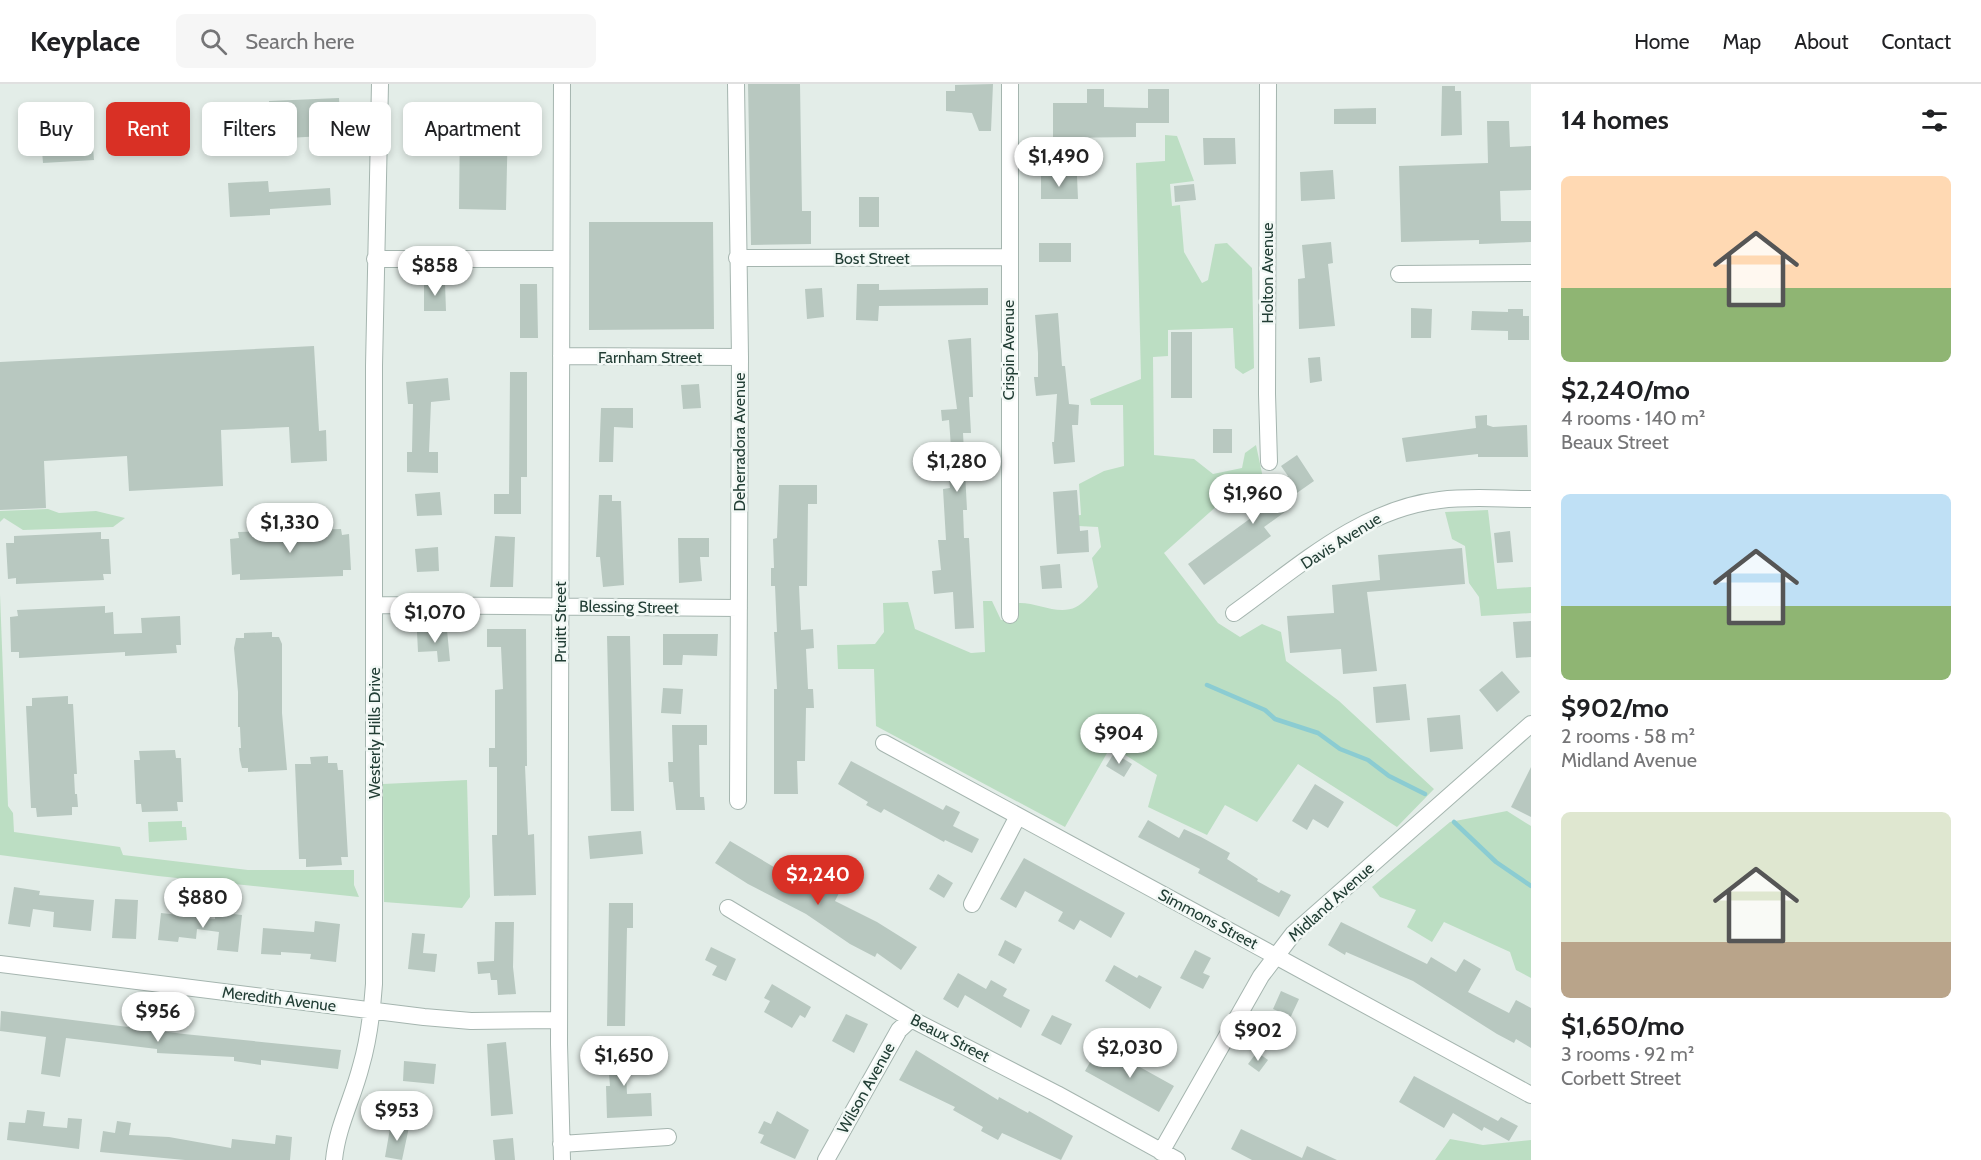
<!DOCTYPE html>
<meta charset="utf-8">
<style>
:root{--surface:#fff;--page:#f6f6f6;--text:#202124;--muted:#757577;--line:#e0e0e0;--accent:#d93025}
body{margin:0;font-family:Cabin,sans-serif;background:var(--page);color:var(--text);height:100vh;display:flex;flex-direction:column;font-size:22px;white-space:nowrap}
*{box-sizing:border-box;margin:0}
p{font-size:20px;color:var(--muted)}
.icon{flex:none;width:33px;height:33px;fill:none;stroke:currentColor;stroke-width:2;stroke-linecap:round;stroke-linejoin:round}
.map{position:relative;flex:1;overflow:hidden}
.details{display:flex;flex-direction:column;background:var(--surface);width:450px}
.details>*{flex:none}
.hud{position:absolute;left:18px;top:18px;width:570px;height:54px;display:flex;gap:12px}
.price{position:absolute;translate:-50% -51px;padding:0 14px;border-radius:21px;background:#fff;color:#222;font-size:20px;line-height:39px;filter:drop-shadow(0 2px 3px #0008)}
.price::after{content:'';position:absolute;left:50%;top:36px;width:18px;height:14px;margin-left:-9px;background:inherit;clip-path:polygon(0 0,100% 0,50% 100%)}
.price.selected{background:var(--accent);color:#fff}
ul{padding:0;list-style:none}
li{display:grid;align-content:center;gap:12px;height:318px;padding:0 30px}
li span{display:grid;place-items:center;height:186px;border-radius:9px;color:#555}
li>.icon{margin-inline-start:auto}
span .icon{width:108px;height:108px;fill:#fffc;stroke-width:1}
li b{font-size:26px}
h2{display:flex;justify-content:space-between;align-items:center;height:72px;padding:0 30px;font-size:26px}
.pill{padding:0 21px;border-radius:9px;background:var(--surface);box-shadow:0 3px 9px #0003;font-size:21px;line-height:54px}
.pill.selected{background:var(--accent);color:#fff}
header{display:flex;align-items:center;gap:36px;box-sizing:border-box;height:84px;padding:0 30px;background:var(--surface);border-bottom:2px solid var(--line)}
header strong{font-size:28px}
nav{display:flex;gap:33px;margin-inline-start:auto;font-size:21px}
.search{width:420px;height:54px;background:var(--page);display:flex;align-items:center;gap:15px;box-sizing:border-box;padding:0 21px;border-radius:9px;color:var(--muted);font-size:22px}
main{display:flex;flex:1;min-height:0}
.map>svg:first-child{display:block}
.green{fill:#bcdec3}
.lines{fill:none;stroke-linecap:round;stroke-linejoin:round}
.stream{stroke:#8bccd2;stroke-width:4.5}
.building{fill:#b8c8c0}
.street-casing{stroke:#a5b5af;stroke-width:18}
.street{stroke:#fff;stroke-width:16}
.labels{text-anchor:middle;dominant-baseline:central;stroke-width:5;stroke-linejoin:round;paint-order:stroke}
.street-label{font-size:16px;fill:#223e35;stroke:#f3f9f6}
</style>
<header>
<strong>Keyplace</strong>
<div class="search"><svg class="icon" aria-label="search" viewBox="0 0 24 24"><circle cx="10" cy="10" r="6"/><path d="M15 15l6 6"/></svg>Search here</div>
<nav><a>Home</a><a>Map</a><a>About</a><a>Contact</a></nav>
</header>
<main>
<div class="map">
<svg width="1531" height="1076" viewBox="0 0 1531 1076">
<rect width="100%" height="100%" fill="#e3ede8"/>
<path class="green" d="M1165,51L1177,52L1194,97L1170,100L1172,122L1180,121L1184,168L1202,199L1208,196L1215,160L1227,159L1252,184L1254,284L1243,290L1235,284L1233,244L1168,246V272L1153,273L1154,371L1194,375L1213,390L1242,384L1245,369L1256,361L1263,394L1228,412L1164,469L1218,539L1240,553L1262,540L1281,548L1286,577L1339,617L1434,705L1397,743L1298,680L1257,738L1225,721L1207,751L1148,723L1157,691L1111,662L1065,743L876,642L874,585H838L837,561L875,560L884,548L883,519L908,518L915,545L971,569L985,568L983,517H992L1001,536H1014L1018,519C1037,518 1058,532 1076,523C1084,519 1092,509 1098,503L1092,474L1101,463L1098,443L1058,441V433L1081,431L1079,400L1104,387L1124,382L1123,321H1091L1090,315L1141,295L1136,79L1165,77Z
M48,425L59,429L96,427L125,434L113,443L23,446L4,434L0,438V427Z
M1488,426L1497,505L1531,503V529L1481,532L1479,513L1469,499L1465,462L1452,455L1445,428Z
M0,510L8,722L13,729L14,748L120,763L123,771L248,786H354V801L359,813L158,792L0,771Z
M467,696L470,813L462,824L384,818L383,700Z
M1507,727L1531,742V894L1516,886L1510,868L1444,838L1432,858L1407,843L1416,826L1380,813L1372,803L1450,738Z
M182,737V743H186L187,756L149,758L148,738Z
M1450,1055L1483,1061L1531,1056V1076H1435Z"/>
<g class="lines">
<path class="stream" d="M1207,601L1265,626L1275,635L1318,649L1340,665L1368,676L1389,692L1425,710
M1454,738L1496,778L1531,802"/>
</g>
<path class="building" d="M748,0H800L802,127H811V160L751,161Z
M993,0L991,47H979L972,29L946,27V7H955V1Z
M1442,2H1455V7H1461L1462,51L1441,52Z
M1087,5H1104V23L1148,24V5H1169V39H1136V53L1053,54V19H1087Z
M339,14L341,51L270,55L269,44L249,45L248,26L269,25V17Z
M1376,24V40H1334V25Z
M460,35L508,36L506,126L459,125Z
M1487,37H1509L1510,63L1531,62V106L1500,107L1501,137H1531V158L1479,160V156L1401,158L1399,82L1488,79Z
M92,51L94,76L43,79L41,54Z
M1203,54H1235L1236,80L1204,81Z
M1333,86L1335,115L1301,117L1300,88Z
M1041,92H1077L1078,115H1041Z
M268,97L269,108L330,104L331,121L270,125V131L230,133L228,99Z
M1194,100L1196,116L1175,118L1174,102Z
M859,113H879V143H859Z
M589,138H713L714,245L589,246Z
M1331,158L1333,179L1328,180L1335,242L1299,245L1298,195L1305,194L1302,161Z
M1039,159H1071V178H1039Z
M424,199H445L446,227H424Z
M520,200H537L538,254H520Z
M857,200H879V206L988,204V221L879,222L878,237L856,236Z
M822,204L824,233L807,235L805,205Z
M1411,224L1432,225L1431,254H1411Z
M1508,225H1523V232H1529V256H1508V247L1471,246L1472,227L1508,228Z
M1058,229L1062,282H1065L1069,320L1079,321L1078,341H1072L1075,378L1054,380L1052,358H1054L1057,310L1036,312L1034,293H1038V269L1035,231Z
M1171,248H1192V314H1171Z
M971,254L973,313H969L971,349H963L967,426H963L964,454H969L974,544L955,545L953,508L934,510L932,487L941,486L938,456H946L943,405L950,404L946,364L951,363L949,336L942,337L941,326L957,325L948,256Z
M314,262L319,347L326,346L327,377L291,379L289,343L221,346L223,402L129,407L127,372L44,377L46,424L0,426V278Z
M1320,273L1322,297L1310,299L1308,274Z
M510,288H527V393H521V430H494V410H509Z
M448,294L450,316L431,318L429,368H438V389L407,388V368H412L413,320H408L406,298Z
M699,300L701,324L683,325L681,301Z
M601,324H633V344L614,343L613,378H599Z
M1487,331V341L1493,343L1527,341L1528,373H1478V370L1406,378L1402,354L1476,344L1475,332Z
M1213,345H1232V369H1213Z
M1297,371L1314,397L1284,418L1289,425L1264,443L1271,452L1204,501L1188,480L1266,423L1259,413L1288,392L1281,382Z
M779,401H817V420H808L807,502H799L801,546L813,545L814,564L806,565L808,605H813L814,624H806L805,677H797L798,710H774V605H777L774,548H777L775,502H771V484H774L773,455L777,454Z
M1077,406L1080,447L1088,446L1089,468L1057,470L1053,408Z
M440,408L442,431L417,432L415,410Z
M599,411H612V417H621L624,501L603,503L600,473H596Z
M341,445L342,451L349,450L351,486H343V492L240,496V490L232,491L230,455L239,454L238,448Z
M1510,447L1513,478L1497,479L1494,449Z
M101,448V455H109L111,490H103L104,496L16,500V494L8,495L6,459H14V452Z
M495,452L515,453L513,503H490Z
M678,454H709V473H700L702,497L679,499Z
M438,463L439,487L417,488L415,465Z
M1462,464L1465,500L1367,508L1377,587L1343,590L1341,565L1290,569L1287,532L1334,529L1332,501L1380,496L1378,471Z
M1060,480L1062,504L1042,505L1040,482Z
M105,522V529L113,528L114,550L142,549L141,534L180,532L181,561H176L177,569L125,572V568L19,574V568H11L10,533L18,532L17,526Z
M1531,537V573L1516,574L1513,538Z
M487,545H526L527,682H525L528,751L534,750L536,811L494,812L492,751H497V683H489V664H495V606L503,605L501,563H487Z
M447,546L450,577L438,578L437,567L418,568L417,548Z
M272,548V553H279L282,560V629L287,686L248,688V684H242L240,676L239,664H241L240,643H238V608L234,564L236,554H244V549Z
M663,550H718L717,572L683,571L682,581H663Z
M607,552H630L634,727H611Z
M1502,587L1520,608L1497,628L1479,606Z
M1406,600L1410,636L1376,639L1373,603Z
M663,604L683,605L681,630L661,629Z
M68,612V620H73L77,690H74L75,710H77L78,723H72V731L37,733L36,724H31L26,622H32V614Z
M1460,631L1463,665L1430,668L1427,634Z
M672,641H707V661H699L700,713H704L705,726H676L673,698H669L668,678H673Z
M175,666L176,674H181L183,718H177L178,727L142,728L141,720H136L134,676H140L139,667Z
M1114,669L1132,680L1124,693L1106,682Z
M328,672V679H337L338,686H343L348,773H341L342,781L306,783V775H299L295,680H311L310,673Z
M851,677L943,726L946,721L960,728L953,742L979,755L972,769L945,756L944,758L884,725L881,729L866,721L868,718L838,700Z
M1531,683V733L1511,723Z
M1315,700L1344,718L1328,744L1313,735L1307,746L1292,737Z
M1148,736L1179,754L1184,745L1201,753L1230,769L1227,775L1258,795L1257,797L1279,809L1281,806L1291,811L1279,833L1198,789L1200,785L1138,753Z
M641,747L643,770L590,775L588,752Z
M730,757L818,809L823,800L839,809L835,817L877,838L917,863L901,886L877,869L875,873L850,860L806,830L748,800L715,779Z
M1024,774L1125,829L1111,854L1080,836L1074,846L1058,837L1063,828L1025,807L1016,824L1000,815Z
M938,790L953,799L944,814L929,805Z
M14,803L40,807L39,811L94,816L91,847L53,843L54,828L33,825L30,843L8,840Z
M115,815L138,816L136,855L112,854Z
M609,819H633V844H627L625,942H607Z
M215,828L242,831L238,868L217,866L219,848L197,845L196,855L179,853L178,858L158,856L161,829L215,835Z
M315,837L340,840L336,878L310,875L311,870L281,868V871L261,870L263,844L314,848Z
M495,838H514L513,883L516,910L498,911L497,896H491L490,889L478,890L477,878L494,877Z
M1341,838L1427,880L1431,873L1456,888L1464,875L1481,885L1468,908L1509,929L1516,916L1531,924V964L1516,955L1514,959L1497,950L1413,897L1346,868L1345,871L1328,861Z
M412,849L425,850L423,869L437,870L435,888L408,885Z
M1005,856L1022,865L1014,880L998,871Z
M711,863L736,875L726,897L712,891L717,882L705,876Z
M1195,866L1211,874L1203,889L1210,892L1203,905L1180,894Z
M1114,881L1137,894L1139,891L1162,903L1150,925L1105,897Z
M958,889L986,905L991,896L1007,905L1003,912L1030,926L1021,944L965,911L958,924L943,915Z
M772,900L811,923L805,934L800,931L792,944L764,928L770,917L764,914Z
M1281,907L1299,915L1286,943L1276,938L1280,928L1273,925Z
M1,927L184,950L341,966L338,985L261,976V981L234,977V973L157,969V965L66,954L60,993L41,990L46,953L0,947Z
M846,930L868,940L854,969L832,957Z
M1052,931L1072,940L1061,961L1041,951Z
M506,958L513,1030L491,1032L487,960Z
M1100,961L1174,1002L1159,1028L1085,987Z
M635,962L636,974H630L632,987L626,988L627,1010L651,1009L652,1032L607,1034L606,1002H610L607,964Z
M916,966L998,1016L999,1013L1028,1029L1029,1027L1073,1052L1061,1076L1002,1049L998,1056L981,1047L983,1043L953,1026L955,1023L899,996Z
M1257,968L1268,976L1259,988L1248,980Z
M404,977L436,980L434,1000L403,997Z
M1414,992L1498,1037L1501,1033L1518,1042L1509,1057L1484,1043L1482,1047L1453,1029L1444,1044L1399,1018Z
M27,1026L45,1028L43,1042L67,1044L68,1034L82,1035L79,1065L7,1056L9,1038L25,1039Z
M777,1027L809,1046L795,1075L760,1059L764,1051L758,1049L764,1037L771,1040Z
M117,1037L131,1039L129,1051L169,1053L231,1064L232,1055L275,1060L276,1051L292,1053L290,1076H185L100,1068L103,1047L115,1049Z
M391,1039L409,1043L402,1076L385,1073Z
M1241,1045L1302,1074L1307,1062L1337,1076H1252L1231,1065Z
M513,1054L515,1076H495L493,1056Z"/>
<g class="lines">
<defs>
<path id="street" d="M562,0L559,960L562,1076
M736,0L740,273L738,717
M1010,0V531
M1268,0L1267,310L1269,378
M737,174L1008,173
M375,175H561
M1399,190L1531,189
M561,272L740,273
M374,521L739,524
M1234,529C1297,484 1360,425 1440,416C1470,412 1501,415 1531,415
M884,659L1531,1011
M972,820L1018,732
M728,824L911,935L1057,1010L1177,1076
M0,880L424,933L471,937L559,936
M561,1060L668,1053
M1161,1068L1261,892L1293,850L1531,640
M334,1076C337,1043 353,1014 361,982C369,955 372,928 374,900V282L380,0
M826,1076L899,946L911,935"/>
</defs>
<use href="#street" class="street-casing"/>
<use href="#street" class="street"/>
</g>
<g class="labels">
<g class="street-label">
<text x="872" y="174">Bost Street</text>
<text transform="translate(1267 189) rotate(-90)">Holton Avenue</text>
<text transform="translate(1008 266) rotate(-90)">Crispin Avenue</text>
<text x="650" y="273">Farnham Street</text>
<text transform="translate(739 358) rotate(-90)">Deherradora Avenue</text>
<text transform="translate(1341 457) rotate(-32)">Davis Avenue</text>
<text transform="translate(629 523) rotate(1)">Blessing Street</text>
<text transform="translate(560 538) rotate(-90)">Pruitt Street</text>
<text transform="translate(374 649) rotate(-90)">Westerly Hills Drive</text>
<text transform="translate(1331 818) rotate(-42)">Midland Avenue</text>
<text transform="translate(1208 835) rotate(28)">Simmons Street</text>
<text transform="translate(279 915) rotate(7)">Meredith Avenue</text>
<text transform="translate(950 954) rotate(27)">Beaux Street</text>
<text transform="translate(866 1004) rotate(-61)">Wilson Avenue</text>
</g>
</g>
</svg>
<b class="price" style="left:1059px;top:104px">$1,490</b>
<b class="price" style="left:435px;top:213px">$858</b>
<b class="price" style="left:957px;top:409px">$1,280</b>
<b class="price" style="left:1253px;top:441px">$1,960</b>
<b class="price" style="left:290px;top:470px">$1,330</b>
<b class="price" style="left:435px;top:560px">$1,070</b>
<b class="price" style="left:1119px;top:681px">$904</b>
<b class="price selected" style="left:818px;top:822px">$2,240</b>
<b class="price" style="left:203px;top:845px">$880</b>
<b class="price" style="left:158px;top:959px">$956</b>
<b class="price" style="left:1258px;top:978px">$902</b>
<b class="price" style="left:1130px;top:995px">$2,030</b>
<b class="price" style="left:624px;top:1003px">$1,650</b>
<b class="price" style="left:397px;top:1058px">$953</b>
<div class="hud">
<a class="pill">Buy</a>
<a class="pill selected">Rent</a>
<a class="pill">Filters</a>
<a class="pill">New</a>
<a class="pill">Apartment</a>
</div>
</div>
<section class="details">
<h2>14 homes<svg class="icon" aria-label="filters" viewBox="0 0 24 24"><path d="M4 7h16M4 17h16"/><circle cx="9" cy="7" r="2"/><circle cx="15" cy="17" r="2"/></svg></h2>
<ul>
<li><span style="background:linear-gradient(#ffd9b3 60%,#8fb573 0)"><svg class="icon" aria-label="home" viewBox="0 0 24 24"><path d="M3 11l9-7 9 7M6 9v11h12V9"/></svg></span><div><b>$2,240/mo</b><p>4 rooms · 140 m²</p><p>Beaux Street</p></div></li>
<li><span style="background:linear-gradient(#bfe0f5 60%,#8fb573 0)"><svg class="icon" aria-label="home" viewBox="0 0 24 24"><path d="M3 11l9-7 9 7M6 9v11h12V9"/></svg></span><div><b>$902/mo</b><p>2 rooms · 58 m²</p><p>Midland Avenue</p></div></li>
<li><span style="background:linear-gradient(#dfe7d0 70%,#b9a48a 0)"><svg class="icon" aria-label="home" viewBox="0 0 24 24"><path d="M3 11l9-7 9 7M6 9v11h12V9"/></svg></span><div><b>$1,650/mo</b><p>3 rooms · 92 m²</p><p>Corbett Street</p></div></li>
</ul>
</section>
</main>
